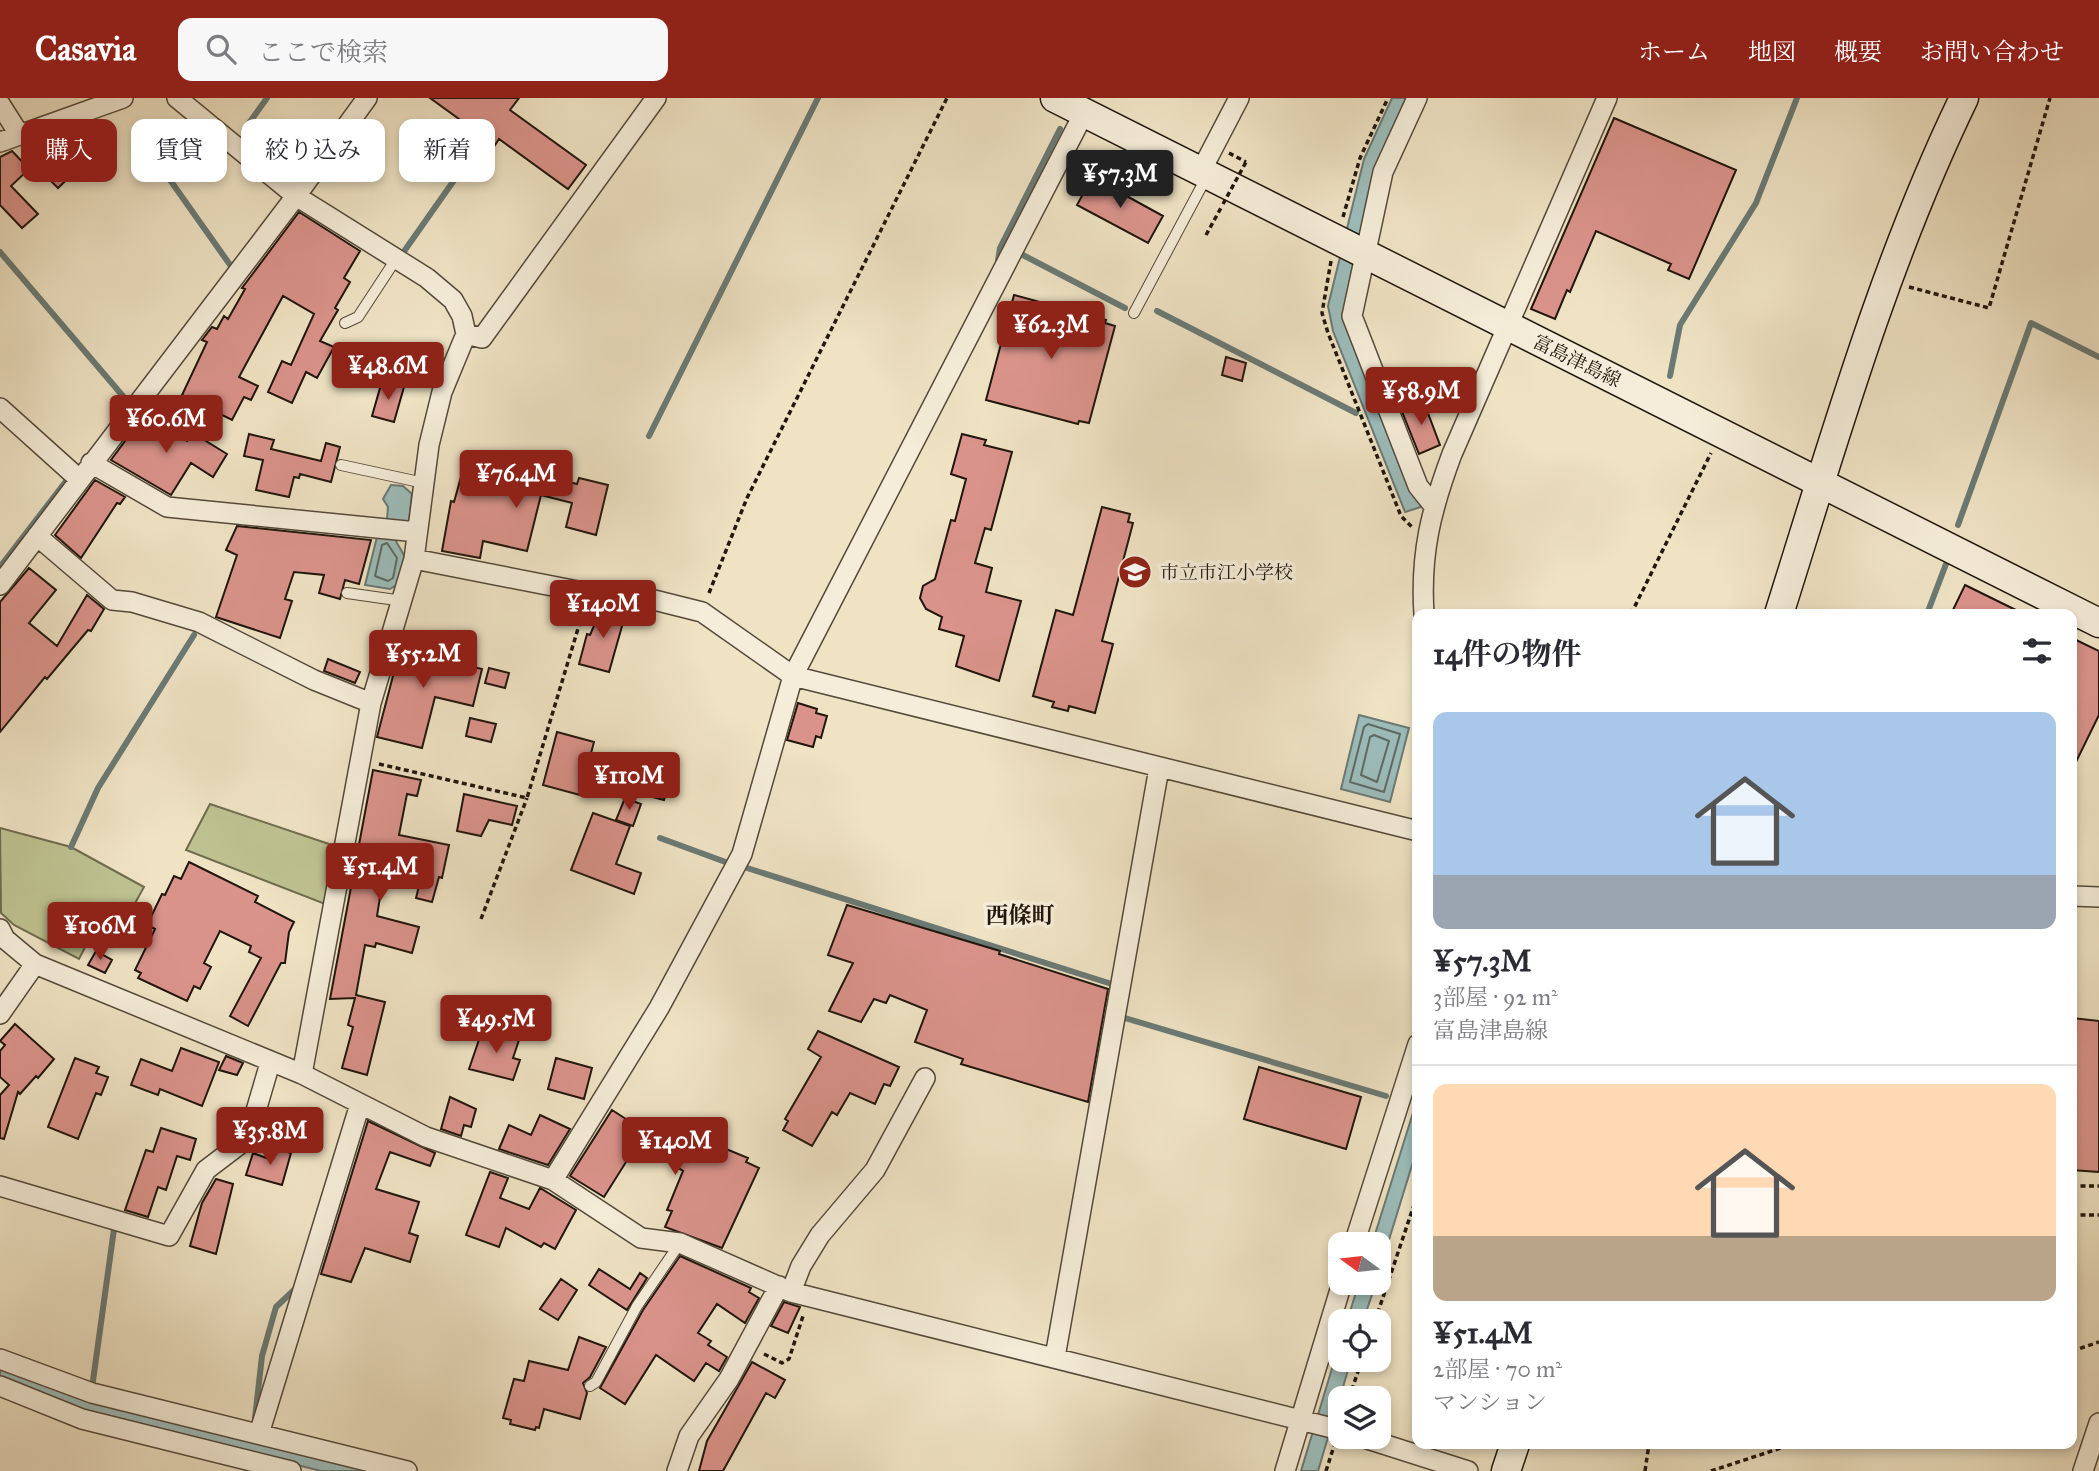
<!DOCTYPE html>
<html lang="ja">
<meta charset="utf-8">
<style>
:root{--surface:#fff;--page:#f7f7f7;--text:#2b2b33;--muted:#7c7c81;--line:#e1e1e2;--accent:#8f2418}
body{margin:0;font-family:"IM FELL Great Primer","Noto Serif JP",serif;background:var(--page);color:var(--text);height:100vh;display:flex;flex-direction:column;font-size:26px;white-space:nowrap}
*{box-sizing:border-box;margin:0}
p{font-size:23px;color:var(--muted)}
.icon{flex:none;width:38px;height:38px;fill:none;stroke:currentColor;stroke-width:2;stroke-linecap:round;stroke-linejoin:round}
.map{position:relative;flex:1;overflow:hidden}
.panel{position:absolute;left:1412px;top:511px;width:665px;height:840px;display:flex;flex-direction:column;background:var(--surface);border-radius:14px;box-shadow:0 4px 10px #0003}
.panel>*{flex:none}
.banner{position:absolute;left:21px;top:21px;width:665px;height:63px;display:flex;gap:14px}
.needle{width:46px;rotate:285deg}
.tools{position:absolute;left:1328px;top:1134px;display:grid;gap:14px}
.tools a{display:grid;place-items:center;width:63px;height:63px;border-radius:14px;background:var(--surface);box-shadow:0 4px 10px #0003;font-size:35px}
.price{position:absolute;translate:-50% -60px;padding:0 16px;border-radius:7px;background:var(--accent);color:#fff;font-size:23px;line-height:46px;filter:drop-shadow(0 2px 4px #0008)}
.price::after{content:'';position:absolute;left:50%;top:42px;width:21px;height:16px;margin-left:-10px;background:inherit;clip-path:polygon(0 0,100% 0,50% 100%)}
.price.on{background:#222;color:#fff}
ul{padding:0;list-style:none}
li{display:grid;align-content:center;gap:14px;height:371px;padding:0 21px}
li+li{border-top:2px solid var(--line)}
li span{display:grid;place-items:center;height:217px;border-radius:14px;color:#555}
li>.icon{margin-inline-start:auto}
span .icon{width:126px;height:126px;fill:#fffc;stroke-width:1}
li b{font-size:30px}
h2{display:flex;justify-content:space-between;align-items:center;height:84px;padding:0 21px;font-size:30px}
.tag{padding:0 24px;border-radius:14px;background:var(--surface);box-shadow:0 4px 10px #0003;font-size:24px;line-height:63px}
.tag.on{background:var(--accent);color:#fff}
header{display:flex;align-items:center;gap:42px;box-sizing:border-box;height:98px;padding:0 35px;background:var(--accent);color:#fff}
header strong{font-size:33px}
nav{display:flex;gap:38px;margin-inline-start:auto;font-size:24px}
.search{width:490px;height:63px;background:var(--page);display:flex;align-items:center;gap:18px;box-sizing:border-box;padding:0 24px;border-radius:14px;color:var(--muted);font-size:26px}
.map>svg:first-child{display:block}
.green{fill:#bec291;stroke:#6f6c4e;stroke-width:2}
.water{fill:#9cbdbb;stroke:#6a7a75;stroke-width:2}
.lines{fill:none;stroke-linecap:round;stroke-linejoin:round}
.shore{stroke:#5e6a64;stroke-width:2}
.stream{stroke:#6a7a75;stroke-width:6}
.building{fill:#da938b;stroke:#20160c;stroke-width:2}
.lane-casing{stroke:#54493a;stroke-width:12}
.street-casing{stroke:#54493a;stroke-width:22}
.secondary-casing{stroke:#20160c;stroke-width:31}
.path{stroke:#20160c;stroke-width:3.5;stroke-dasharray:5 3.5;stroke-linecap:butt}
.lane{stroke:#f5edd9;stroke-width:10}
.street{stroke:#f5edd9;stroke-width:19}
.secondary{stroke:#f5edd9;stroke-width:28}
.path-bridge{stroke:#20160c;stroke-width:3.5;stroke-dasharray:5 3.5;stroke-linecap:butt}
.labels{text-anchor:middle;dominant-baseline:central;stroke-width:7;stroke-linejoin:round;paint-order:stroke}
.street-label{font-size:19px;fill:#20160c;stroke:#f5edd9}
.poi-label{font-size:19px;fill:#20160c;stroke:#f5edd9;text-anchor:start}
.quarter-label{font-size:23px;font-weight:bold;fill:#20160c;stroke:#f5edd9}
</style>
<header>
<strong>Casavia</strong>
<div class="search"><svg class="icon" aria-label="search" viewBox="0 0 24 24"><circle cx="10" cy="10" r="6"/><path d="M15 15l6 6"/></svg>ここで検索</div>
<nav><a>ホーム</a><a>地図</a><a>概要</a><a>お問い合わせ</a></nav>
</header>
<div class="map">
<svg width="2099" height="1373" viewBox="0 0 2099 1373">
<rect width="100%" height="100%" fill="#efe3c4"/>
<filter id="stains"><feTurbulence type="fractalNoise" baseFrequency=".00286" numOctaves="4"/><feColorMatrix values="0 0 0 0 .2 0 0 0 0 .09 0 0 0 0 .02 0 0 0 .5 -.17"/></filter>
<radialGradient id="worn" r=".72"><stop offset=".6" stop-color="#630" stop-opacity="0"/><stop offset="1" stop-color="#630" stop-opacity=".3"/></radialGradient>
<path class="green" d="M210,706L338,749L325,806L186,752Z
M0,730L71,749L144,789L111,849L91,838L79,861L14,827L1,815Z"/>
<path class="water" d="M1392,0H1409L1348,225L1421,409L1405,414L1333,233L1328,208L1364,61Z
M391,387L403,388L412,396L409,423L402,426L387,421L388,409L383,401Z
M378,435L393,438L405,459L398,486L390,491L365,487Z
M1359,617L1409,630L1390,704L1341,691Z
M1417,1002V1051L1379,1174V1146H1372Z
M1359,1185H1376L1363,1223H1347Z
M1340,1244V1262H1351L1318,1373H1301Z
M0,1267L384,1373H321L59,1307L0,1281Z"/>
<g class="lines">
<path class="shore" d="M387,445L397,460L393,480L388,483L375,478L382,447Z
M1368,626L1400,636L1384,694L1350,684L1364,629Z
M1374,637L1389,643L1377,684L1361,677L1370,639Z"/>
<path class="stream" d="M244,32L267,0
M141,41L233,171
M405,152L476,51
M0,154L128,304
M1021,156L1125,210
M998,163L1000,150L1060,31
M1157,213L1356,315
M1670,278L1680,227L1756,105L1797,0
M649,338L818,0
M1958,427L2031,225L2099,259
M0,469L70,378
M1927,516L1946,466
M660,740L731,766
M71,749L98,690L194,537
M747,770L1118,888
M1118,918L1386,998
M92,1290L114,1131
M255,1320L262,1258L276,1209L295,1191"/>
</g>
<path class="building" d="M430,0H519L510,12L586,67L568,91L499,41L495,47Z
M1614,20L1736,72L1689,181L1668,172L1671,166L1596,133L1570,194L1567,192L1555,221L1531,211Z
M60,45L82,67L58,90L36,68Z
M12,53L29,71L11,88L38,116L22,130L0,107V59Z
M1092,79L1163,118L1148,145L1077,107Z
M299,114L360,153L344,180L350,184L335,210L338,212L320,243L334,249L317,280L306,274L292,305L268,294L282,263L291,267L314,216L283,198L239,279L258,288L251,302L244,299L232,322L182,297L207,244L202,242L212,229L217,231L224,218L228,221L245,191L242,190Z
M1014,197L1106,222L1105,225L1115,228L1089,325L1079,323L1078,326L986,302Z
M1226,259L1246,265L1242,283L1222,277Z
M382,283L404,289L394,324L372,318Z
M1423,302L1440,347L1419,356L1401,311Z
M145,316L187,343L193,335L227,356L213,379L191,365L171,397L111,362Z
M249,336L274,342L271,351L321,363L326,345L340,349L331,384L300,376L299,380L294,379L289,399L256,392L263,362L244,358Z
M962,336L986,342L984,347L1012,354L991,432L985,430L975,465L992,470L986,494L1021,503L999,583L956,568L964,538L939,531L942,519L926,511L920,500L923,488L935,481L951,422L955,423L966,381L951,376Z
M505,368L577,386L579,380L608,387L596,437L566,429L572,405L541,397L527,453L483,443L480,460L442,453L451,403L454,404L461,379L500,387Z
M95,382L125,399L120,406L117,405L81,460L55,437Z
M1102,409L1130,416L1128,424L1133,425L1102,543L1113,546L1095,615L1069,608L1068,613L1052,609L1054,604L1033,598L1056,512L1073,517Z
M237,428L371,442L359,486L345,482L340,501L319,495L324,477L294,474L285,501L292,503L280,540L216,519L237,457L226,452Z
M29,470L56,492L29,525L57,548L87,497L104,511L91,533L88,532L47,581L45,579L0,634V504Z
M1965,487L2024,516H1951Z
M603,508L626,514L609,574L579,566L587,536L590,537L597,521L600,522Z
M411,534L439,541L434,560L482,571L473,608L435,599L422,650L377,639L399,555L402,556Z
M2072,540L2099,553V617L2072,672Z
M328,561L360,574L355,585L324,573Z
M489,570L509,575L505,590L485,585Z
M798,605L817,611L816,615L827,618L821,640L816,638L813,649L787,642Z
M470,620L496,626L491,644L466,638Z
M557,634L594,644L580,697L543,687Z
M648,670L671,676L664,702L641,696Z
M373,672L421,682L417,698L407,696L399,737L449,747L442,780L439,779L432,804L416,800L422,776L385,768L377,818L419,829L412,855L376,845L375,849L365,847L356,897L385,904L367,977L342,970L353,929L348,927L355,900L330,901Z
M464,696L517,708L512,727L489,722L481,738L457,733Z
M625,700L641,706L633,728L616,722Z
M593,715L630,728L616,766L641,775L634,796L571,772Z
M189,764L258,798L255,804L294,824L289,834L285,865H281L248,928L230,918L261,860L249,854L251,848L220,833L204,865L211,869L200,891L194,888L187,903L138,880L141,875L135,872L155,831L147,827L162,796L165,797L174,778L181,781Z
M847,807L1000,853L999,856L1108,891L1088,1004L961,966L963,961L915,944L927,912L890,897L886,905L874,901L861,924L829,913L853,865L828,857Z
M96,853L112,862L105,875L88,867Z
M2072,920L2099,923V1074L2072,1072Z
M15,926L54,961L38,980L36,978L20,996L18,994L4,1041L0,1040V997L9,987L0,979V953L5,947L0,943Z
M483,930L519,942L513,960L520,962L513,982L469,971Z
M818,933L899,969L890,988L884,986L875,1006L850,995L837,1017L832,1014L812,1048L783,1032L788,1023L785,1021L821,959L808,951Z
M181,950L219,964L202,1008L160,991L158,997L131,987L141,961L172,973Z
M226,958L243,965L237,977L219,972Z
M75,960L99,969L96,975L108,979L101,997L96,995L78,1041L48,1029Z
M556,960L592,970L584,1001L548,991Z
M1259,969L1361,999L1346,1051L1244,1021Z
M450,999L476,1011L471,1029L464,1027L461,1038L441,1031Z
M612,1012L643,1032L646,1027L680,1048L701,1056L707,1043L748,1060L746,1064L759,1070L722,1150L665,1129L672,1113L667,1112L683,1073L638,1045L604,1099L570,1078Z
M540,1017L570,1031L548,1067L499,1051L509,1027L531,1037Z
M368,1023L435,1055L430,1068L390,1054L376,1091L419,1104L409,1135L418,1138L410,1164L365,1150L351,1184L321,1176Z
M161,1030L196,1041L190,1062L177,1058L166,1092L158,1089L148,1119L125,1112L146,1052L153,1054Z
M273,1050L291,1055L282,1087L246,1077L253,1055L269,1061Z
M490,1074L508,1080L500,1100L529,1111L540,1090L576,1112L555,1151L544,1145L541,1149L506,1130L499,1149L466,1137Z
M216,1081L233,1086L216,1156L190,1148L202,1105Z
M680,1158L751,1190L749,1194L759,1200L745,1225L717,1206L698,1235L711,1243L708,1247L727,1259L719,1273L706,1265L694,1283L656,1257L625,1306L600,1290L643,1212Z
M599,1171L630,1191L640,1175L647,1180L627,1212L589,1187Z
M561,1181L577,1192L558,1222L540,1211Z
M784,1204L800,1209L788,1235L771,1228Z
M579,1239L606,1249L590,1279L583,1285L587,1295L580,1321L544,1311L539,1330L536,1329L535,1332L510,1326L511,1322L503,1320L514,1281L524,1283L529,1263L568,1272Z
M752,1264L785,1282L775,1300L766,1295L723,1373H699L707,1343Z"/>
<g class="lines">
<defs>
<path id="lane" d="M1134,215L1206,80
M345,225L358,219L396,161
M341,367L424,385
M347,495L403,503
M590,1288L596,1284L637,1208L680,1145"/>
<path id="street" d="M177,0L296,98L427,180L453,202L462,218L466,236L442,294L429,347L414,461L371,605L302,976
M1417,0L1383,74L1352,218L1418,388L1433,407
M0,6L19,36
M0,44L123,0
M1201,73L1239,0
M466,236L482,240L656,0
M0,310L79,381
M91,365L167,409L417,434
M37,438L112,502L132,504L199,524L314,582L371,605
M414,461L588,495L634,497L702,514L793,578L1418,733
M0,487L296,98L367,0
M1424,516C1420,456 1431,412 1452,356L1607,0
M2072,798L2099,799
M0,831L5,841L35,866L302,976L426,1039L553,1082L641,1140L680,1145L791,1194L1340,1332
M0,916L35,866
M553,1082L659,910L742,756L793,578L1084,15
M0,1088L169,1138L206,1072L248,1040L270,965
M1354,1146L1418,946
M791,1194L801,1168L820,1137L875,1072L925,980
M1055,1259L1159,670
M0,1261L92,1295L407,1373
M0,1288L82,1321L291,1373
M259,1336L360,1006
M1361,1339L1468,1373
M677,1373L689,1338L729,1281L779,1188
M1285,1373L1342,1185
M2083,1373L2099,1325"/>
<path id="secondary" d="M1055,0L2099,525
M1779,516C1834,342 1884,165 1964,0
M1506,1373L1515,1346"/>
</defs>
<use href="#lane" class="lane-casing"/>
<use href="#street" class="street-casing"/>
<use href="#secondary" class="secondary-casing"/>
<path class="path" d="M1229,55L1246,64
M1343,119L1360,60L1388,0
M1206,137L1222,108
M1331,163L1322,215L1328,235L1401,418L1412,429
M1909,189L1989,210L2050,0
M709,495L747,400L947,0
M1631,516L1711,355
M379,666L527,700L583,514
M481,821L527,700
M2072,1088H2099
M2072,1117H2099
M1375,1223L1418,1095
M2072,1253L2099,1244
M764,1256L782,1265L789,1261L804,1215
M1349,1300L1362,1262
M1326,1373L1334,1348
M1645,1373L1649,1346
M1711,1373L1793,1346"/>
<use href="#lane" class="lane"/>
<use href="#street" class="street"/>
<use href="#secondary" class="secondary"/>
<path class="path-bridge" d="M1223,106L1246,64"/>
</g>
<defs>
<symbol id="school-disc" viewBox="-11 -11 22 22"><circle r="9.5" fill="#8f2418" stroke="#f5edd9"/><path d="M0-5L7-2L0 1L-7-2ZM-4 1L0 2.5L4 1V4Q0 6-4 4Z" fill="#fff"/></symbol>
</defs>
<g fill-rule="evenodd">
<use href="#school-disc" x="1116" y="455" width="38" height="38"/>
</g>
<g class="labels">
<g class="street-label">
<text transform="translate(1577 263) rotate(26)">富島津島線</text>
</g>
<g class="poi-label">
<text x="1160" y="474">市立市江小学校</text>
</g>
<g class="quarter-label">
<text x="1020" y="817">西條町</text>
</g>
</g>
<rect width="100%" height="100%" filter="url(#stains)"/>
<rect width="100%" height="100%" fill="url(#worn)"/>
</svg>
<div class="tools">
<a><svg class="needle" viewBox="-14 -14 28 28"><path d="M0-13l5 13h-10z" fill="#e53935"/><path d="M0 13l5-13h-10z" fill="#7c7c81"/></svg></a>
<a><svg class="icon" aria-label="locate" viewBox="0 0 24 24"><circle cx="12" cy="12" r="6"/><path d="M12 2v4M12 18v4M2 12h4M18 12h4"/></svg></a>
<a><svg class="icon" aria-label="layers" viewBox="0 0 24 24"><path d="M12 4l9 5-9 5-9-5zM3 14l9 5 9-5"/></svg></a>
</div>
<b class="price on" style="left:1120px;top:112px">¥57.3M</b>
<b class="price" style="left:1051px;top:263px">¥62.3M</b>
<b class="price" style="left:388px;top:304px">¥48.6M</b>
<b class="price" style="left:1421px;top:329px">¥58.9M</b>
<b class="price" style="left:166px;top:357px">¥60.6M</b>
<b class="price" style="left:516px;top:412px">¥76.4M</b>
<b class="price" style="left:603px;top:542px">¥140M</b>
<b class="price" style="left:423px;top:592px">¥55.2M</b>
<b class="price" style="left:629px;top:714px">¥110M</b>
<b class="price" style="left:380px;top:805px">¥51.4M</b>
<b class="price" style="left:100px;top:864px">¥106M</b>
<b class="price" style="left:496px;top:957px">¥49.5M</b>
<b class="price" style="left:270px;top:1069px">¥35.8M</b>
<b class="price" style="left:675px;top:1079px">¥140M</b>
<div class="banner">
<a class="tag on">購入</a>
<a class="tag">賃貸</a>
<a class="tag">絞り込み</a>
<a class="tag">新着</a>
</div>
<section class="panel">
<h2>14件の物件<svg class="icon" aria-label="filters" viewBox="0 0 24 24"><path d="M4 7h16M4 17h16"/><circle cx="9" cy="7" r="2"/><circle cx="15" cy="17" r="2"/></svg></h2>
<ul>
<li><span style="background:linear-gradient(#a9c7e8 75%,#9aa5b1 0)"><svg class="icon" aria-label="home" viewBox="0 0 24 24"><path d="M3 11l9-7 9 7M6 9v11h12V9"/></svg></span><div><b>¥57.3M</b><p>3部屋 · 92 m²</p><p>富島津島線</p></div></li>
<li><span style="background:linear-gradient(#ffd9b3 70%,#b9a48a 0)"><svg class="icon" aria-label="home" viewBox="0 0 24 24"><path d="M3 11l9-7 9 7M6 9v11h12V9"/></svg></span><div><b>¥51.4M</b><p>2部屋 · 70 m²</p><p>マンション</p></div></li>
</ul>
</section>
</div>
